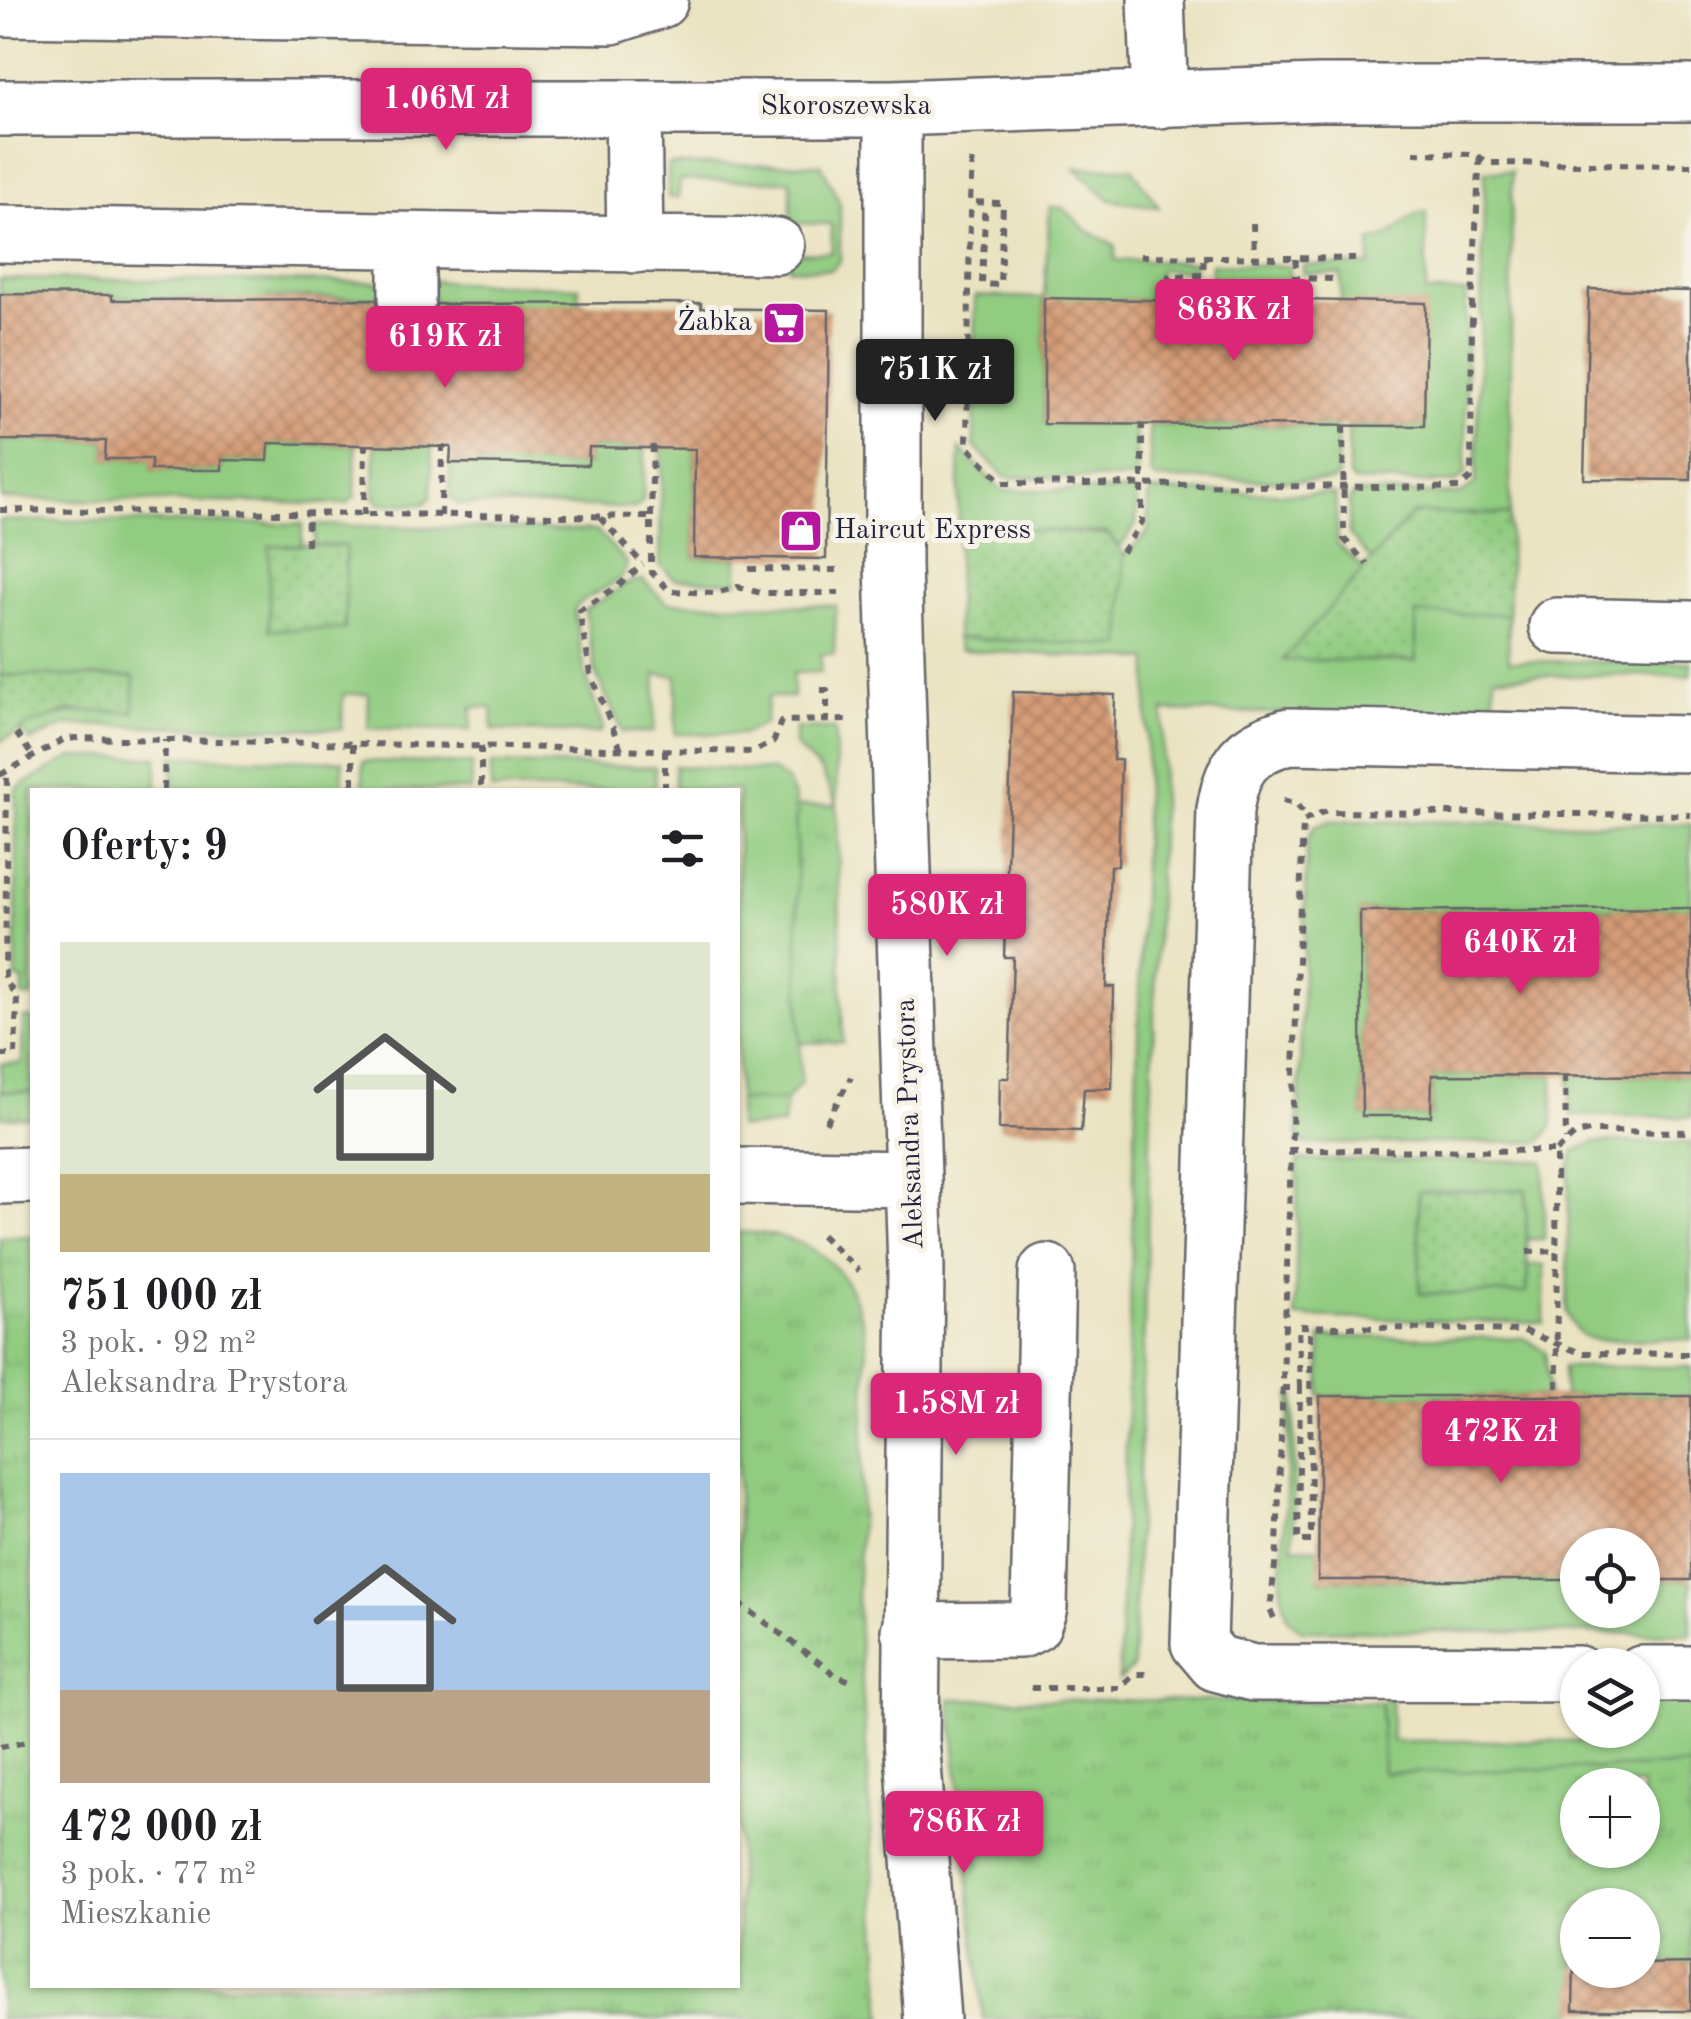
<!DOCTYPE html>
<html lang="pl">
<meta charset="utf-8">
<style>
:root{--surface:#fff;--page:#f6f6f6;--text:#202124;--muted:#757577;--line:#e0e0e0;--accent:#db2777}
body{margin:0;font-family:"Old Standard TT",serif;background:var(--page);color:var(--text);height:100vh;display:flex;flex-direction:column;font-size:38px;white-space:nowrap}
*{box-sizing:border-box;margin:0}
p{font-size:32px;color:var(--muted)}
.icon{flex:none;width:55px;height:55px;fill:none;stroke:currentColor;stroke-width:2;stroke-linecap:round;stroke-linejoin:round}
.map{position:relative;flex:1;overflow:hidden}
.panel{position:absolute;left:30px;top:788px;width:710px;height:1200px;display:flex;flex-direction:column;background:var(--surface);border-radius:0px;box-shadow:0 2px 8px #0004}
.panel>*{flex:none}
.fabs{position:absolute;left:1560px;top:1528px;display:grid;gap:20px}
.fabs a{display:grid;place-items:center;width:100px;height:100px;border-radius:50%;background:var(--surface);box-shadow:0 2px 8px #0004;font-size:50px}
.price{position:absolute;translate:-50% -85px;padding:0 22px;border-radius:10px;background:var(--accent);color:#fff;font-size:32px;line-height:65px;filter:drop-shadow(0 2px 5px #0008)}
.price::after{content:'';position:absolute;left:50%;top:60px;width:30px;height:22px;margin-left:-15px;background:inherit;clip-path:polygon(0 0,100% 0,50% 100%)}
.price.current{background:#222;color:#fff}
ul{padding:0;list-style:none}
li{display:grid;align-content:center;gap:20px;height:530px;padding:0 30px}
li+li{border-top:2px solid var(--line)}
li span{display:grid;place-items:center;height:310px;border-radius:0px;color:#555}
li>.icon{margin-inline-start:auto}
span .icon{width:180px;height:180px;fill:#fffc;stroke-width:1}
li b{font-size:42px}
h2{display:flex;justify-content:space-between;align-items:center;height:120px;padding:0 30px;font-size:42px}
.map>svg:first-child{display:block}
.grass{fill:url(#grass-tufts);stroke:#5a775e;stroke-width:2.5;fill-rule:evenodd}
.park{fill:url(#park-dots);stroke:#5a775e;stroke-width:2.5}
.garden{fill:#91cc81;stroke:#5a775e;stroke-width:2.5}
.building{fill:url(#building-cross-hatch)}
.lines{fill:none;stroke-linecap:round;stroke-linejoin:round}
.minor-casing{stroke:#68666a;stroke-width:60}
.path{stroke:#68666a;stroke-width:6;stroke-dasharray:8 8;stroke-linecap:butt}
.minor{stroke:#fff;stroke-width:55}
.labels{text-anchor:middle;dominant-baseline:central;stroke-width:10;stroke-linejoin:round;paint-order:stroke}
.street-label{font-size:28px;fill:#22223b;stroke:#f7f3e8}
.poi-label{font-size:28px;fill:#22223b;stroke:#f7f3e8;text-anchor:end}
</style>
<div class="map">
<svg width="1691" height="2019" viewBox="0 0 1691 2019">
<defs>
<pattern id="grass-tufts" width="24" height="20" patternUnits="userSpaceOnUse" patternTransform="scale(2.5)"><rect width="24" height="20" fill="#91cc81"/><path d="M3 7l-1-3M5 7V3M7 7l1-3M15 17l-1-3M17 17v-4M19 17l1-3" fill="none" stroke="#7daf70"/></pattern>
<pattern id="park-dots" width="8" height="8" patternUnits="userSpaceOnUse" patternTransform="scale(2.5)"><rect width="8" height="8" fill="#91cc81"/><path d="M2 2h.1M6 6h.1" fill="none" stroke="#7daf70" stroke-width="1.8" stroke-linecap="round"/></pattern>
<pattern id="building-cross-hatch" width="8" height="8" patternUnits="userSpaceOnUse" patternTransform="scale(2.5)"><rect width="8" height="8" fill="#d69d78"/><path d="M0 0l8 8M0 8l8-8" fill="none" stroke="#ad8064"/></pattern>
</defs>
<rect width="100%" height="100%" fill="#f7f3e8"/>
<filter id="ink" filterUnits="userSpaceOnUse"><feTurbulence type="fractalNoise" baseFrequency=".01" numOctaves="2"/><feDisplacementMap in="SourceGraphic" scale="20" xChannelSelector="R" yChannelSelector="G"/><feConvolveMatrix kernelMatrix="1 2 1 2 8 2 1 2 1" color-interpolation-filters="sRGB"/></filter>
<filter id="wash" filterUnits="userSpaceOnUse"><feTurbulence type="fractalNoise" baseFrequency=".0048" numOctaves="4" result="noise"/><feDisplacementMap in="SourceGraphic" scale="40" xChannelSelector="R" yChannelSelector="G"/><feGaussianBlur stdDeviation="2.25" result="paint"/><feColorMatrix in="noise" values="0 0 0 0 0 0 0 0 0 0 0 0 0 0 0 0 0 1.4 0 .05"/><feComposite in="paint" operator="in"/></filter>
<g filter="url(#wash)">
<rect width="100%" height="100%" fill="#eae3c1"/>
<path class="grass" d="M837,805L843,1042L800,1043L795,807Z
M0,1091L32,1092V1117H0Z
M738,1100H786L783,1125L738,1128Z
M738,1232C816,1233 858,1269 867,1349L857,1601L883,2019H0V1237L32,1236V1985H738Z
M950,1699L1381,1702L1384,1773L1691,1763V1963L1643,1964L1642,1905H1578L1574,2019H983ZM1578,1785H1642V1850H1578Z"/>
<path class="park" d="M1413,513L1510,514L1508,661L1282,660Z
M958,527L1108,534L1124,555L1122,646L956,638Z
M269,545H346L345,630H269Z
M0,675L134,676V712L65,711L0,741Z
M1526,1189L1528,1293L1420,1294L1418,1191Z"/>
<path class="garden" d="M821,164L840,203V261L831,270L789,268V253L832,252L831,224L791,223V181L680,180L678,198L668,197V165Z
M1075,168H1132L1159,207L1110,200Z
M1485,171H1512L1510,514L1413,513L1371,560L1349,534V501L1355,493L1461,494L1476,483Z
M1050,207L1064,208L1086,230L1115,245V260L1194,262V270H1159L1158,300L1044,299V423L1135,425L1137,475L1131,479L1005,477L974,446L975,296L1044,298Z
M1426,212V292L1466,293V473L1455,483L1354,481L1349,475L1348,426H1424L1341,301V274L1303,273V265H1370V242C1400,238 1404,214 1426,212Z
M1211,264L1289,266V283L1304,284V302L1298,312L1201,311L1195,301L1196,283H1211Z
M0,279L383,282L382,298L267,297V302L0,294Z
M433,281L579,287V301L587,306L437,304L432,299Z
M1149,425L1337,426L1338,476L1332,481L1156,479L1151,474Z
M0,440L106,441V459H151L152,470H222V460L267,461L269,443L356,445L355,496L347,504L2,499Z
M662,441L695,442L694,557L738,558V582L675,579L660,565Z
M375,445H432L431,497L424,504H380L374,497Z
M589,447L645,448L643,501L635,508L457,504L450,496V463L588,465Z
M960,449L1001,490L1133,491L1137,494L1136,525L1119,548L1108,533L958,527Z
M1153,491L1335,494L1338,545L1364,569L1283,660L1416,661V614H1508L1509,661L1691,662V675L1494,676V717L1164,711L1133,1667L1119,1680L1149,660L960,650L956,638L1122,646L1124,555L1148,533V496Z
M0,520L302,524V545L269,546V630L345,629L346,546L314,545L315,525L597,531L627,563C623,590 586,589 574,611L585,673L603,729L598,733L493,730L492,708L472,707L471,730L368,728L369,694H343L342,729L68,725L31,741L20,730C58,708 92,711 134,712V677L0,675Z
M643,580L666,603L836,606L834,654H821V672L793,673V697H768L765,723L743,734H675L677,676L656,674L654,732H623L596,674L585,610L632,581Z
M795,728L835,729L837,805L821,771L795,746Z
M173,756L343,761L342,790H173Z
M72,757H157V790H32V997H23V980L16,979V789Z
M363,761L472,764L471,790H363Z
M491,764L655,767V790H491Z
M675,766L773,771L786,780L795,799L801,1083L786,1100H738V790H675Z
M1331,821L1691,824V908L1360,911L1362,1116H1431L1432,1075H1553V1125L1540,1142L1306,1144L1298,1136L1307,842L1314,827Z
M23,1018H32V1092L1,1091V1064L22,1063Z
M1570,1075L1691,1076V1117L1570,1115Z
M1594,1142L1691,1143V1339L1597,1340C1579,1337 1573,1329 1567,1312L1569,1169L1575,1151Z
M1298,1160L1544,1161V1239H1527L1526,1189L1418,1192L1420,1294L1527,1293L1528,1265H1544V1323L1295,1317Z
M1321,1337L1525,1338L1545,1352L1549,1396H1320Z
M1563,1367H1691V1396H1564Z
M1295,1395L1293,1547L1319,1548V1580H1577L1578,1610H1642L1643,1580H1691V1634L1302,1630L1288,1618L1281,1591L1291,1396Z
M1391,1696L1392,1741H1603L1604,1730H1642L1643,1696L1691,1697V1766L1383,1773L1381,1702Z"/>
<g id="blocks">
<path class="building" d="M1589,289L1691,291V480L1584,479Z
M0,294L112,295V300L376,299L381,315L392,326L406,330L423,325L437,304L701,303V308L829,310L826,559L694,557L695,449L589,447L588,465L450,463L451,447L269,443L268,461L222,460V470H151V459H105L106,441L0,440Z
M1044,298L1195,301V311L1304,312V300L1426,303L1424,426L1044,424Z
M1013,692L1115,695L1113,760H1121L1118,866H1110L1106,987H1114L1112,1088L1084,1089L1081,1131L999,1129L1000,1078H1009L1013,957H1004Z
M1691,908V1076L1432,1075L1431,1116H1362L1360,911Z
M1320,1396H1691V1580H1642V1545H1578V1580H1318Z
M1691,1963V2011H1573L1574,1964L1578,1970H1642V1964Z"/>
</g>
</g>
<g filter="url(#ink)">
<use href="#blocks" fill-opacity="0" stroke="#68666a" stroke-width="2.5"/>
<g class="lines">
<defs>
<path id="minor" d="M1156,0L1160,100
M0,8L611,16L660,0
M0,108H893L1319,93H1691
M893,108V566L916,1268L911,1739L932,2019
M633,109L635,245
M0,234L776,246
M407,241V299
M1557,626L1691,629
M0,1176L32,1175
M738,1176L911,1179
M910,1631L1021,1630L1033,1624L1039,1607L1047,1272
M1578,1674L1253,1673L1216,1663L1199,1643L1225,810C1232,766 1245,748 1289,736L1691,744
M1642,1674H1691"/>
</defs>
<use href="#minor" class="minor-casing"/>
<path class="path" d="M1414,153L1472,154L1491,163L1691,165
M972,160L970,202L1003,203L1000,285L982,284L985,215L970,213L967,446L1003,483L1459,488L1471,478L1472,303L1480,151
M1253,223L1254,258
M1140,256L1355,259
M1296,259L1295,278L1332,279V284
M1169,283V276L1203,275L1204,256
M1343,426L1344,539L1367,564
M0,510L651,517V572L670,591L715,593L738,587L761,593H839
M364,515L365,445
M441,516L442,445
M651,517L653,441
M600,518L643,564
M307,545L308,514
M1122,552L1142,522V424
M749,569L839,570
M821,690H827V721
M16,733L34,758
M353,744V790
M481,746V790
M621,749L591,674L579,611L617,587L643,564
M665,750V790
M0,775L63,740L75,738L753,752L774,741L781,721L846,720
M164,790L165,740
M1283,800L1296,804L1308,818
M0,1055H15L17,997L5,980L7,771
M1565,1075L1566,1140
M826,1123L851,1077
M1289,1150L1556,1151L1557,1396
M1556,1151L1575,1134L1590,1131L1691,1132
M821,1235L859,1271
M1527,1252L1556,1251
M1282,1388H1300L1298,1541H1311L1310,1327
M1300,1388L1298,1326L1524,1331L1581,1353L1691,1354
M738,1602L837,1676L856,1683
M1274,1618L1270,1610L1277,1548L1303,821L1323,812L1691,815
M1031,1688H1119L1134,1674H1153
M0,1747L32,1741"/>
<use href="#minor" class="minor"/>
</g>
</g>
<defs>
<symbol id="supermarket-square" viewBox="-11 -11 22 22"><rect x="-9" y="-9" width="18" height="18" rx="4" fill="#b5179e" stroke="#f7f3e8"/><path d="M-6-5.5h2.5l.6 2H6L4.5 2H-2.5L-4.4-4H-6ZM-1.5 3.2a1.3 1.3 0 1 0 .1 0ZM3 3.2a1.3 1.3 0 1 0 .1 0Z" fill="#fff"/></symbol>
<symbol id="shop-square" viewBox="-11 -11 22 22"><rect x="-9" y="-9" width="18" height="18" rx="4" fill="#b5179e" stroke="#f7f3e8"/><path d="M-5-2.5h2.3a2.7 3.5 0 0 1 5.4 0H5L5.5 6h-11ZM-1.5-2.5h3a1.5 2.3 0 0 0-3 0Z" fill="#fff"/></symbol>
</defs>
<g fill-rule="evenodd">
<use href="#supermarket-square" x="759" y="298" width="50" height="50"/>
<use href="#shop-square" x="776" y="506" width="50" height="50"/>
</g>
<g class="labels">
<g class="street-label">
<text x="846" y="107">Skoroszewska</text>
<text transform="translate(911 1124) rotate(-92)">Aleksandra Prystora</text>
</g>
<g class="poi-label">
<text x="752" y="323">Żabka</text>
<text x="834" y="531" text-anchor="start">Haircut Express</text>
</g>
</g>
</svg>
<div class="fabs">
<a><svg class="icon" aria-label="locate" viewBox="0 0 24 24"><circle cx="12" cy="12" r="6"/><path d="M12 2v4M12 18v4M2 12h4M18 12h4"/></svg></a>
<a><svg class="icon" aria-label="layers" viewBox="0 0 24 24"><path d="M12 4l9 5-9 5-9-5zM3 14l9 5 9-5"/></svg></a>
<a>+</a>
<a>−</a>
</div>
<b class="price" style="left:446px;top:153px">1.06M zł</b>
<b class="price" style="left:1234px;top:364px">863K zł</b>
<b class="price" style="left:445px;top:391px">619K zł</b>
<b class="price current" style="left:935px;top:424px">751K zł</b>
<b class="price" style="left:947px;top:959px">580K zł</b>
<b class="price" style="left:1520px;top:997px">640K zł</b>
<b class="price" style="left:956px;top:1458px">1.58M zł</b>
<b class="price" style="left:1501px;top:1486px">472K zł</b>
<b class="price" style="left:964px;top:1876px">786K zł</b>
<section class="panel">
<h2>Oferty: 9<svg class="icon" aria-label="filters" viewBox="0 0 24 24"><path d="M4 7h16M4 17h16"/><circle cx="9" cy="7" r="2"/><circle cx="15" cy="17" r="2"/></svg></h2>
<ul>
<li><span style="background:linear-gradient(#dfe7d0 75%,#c2b280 0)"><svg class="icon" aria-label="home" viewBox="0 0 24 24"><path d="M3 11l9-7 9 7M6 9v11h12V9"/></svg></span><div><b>751 000 zł</b><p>3 pok. · 92 m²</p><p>Aleksandra Prystora</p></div></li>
<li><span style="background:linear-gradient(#a9c7e8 70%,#b9a48a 0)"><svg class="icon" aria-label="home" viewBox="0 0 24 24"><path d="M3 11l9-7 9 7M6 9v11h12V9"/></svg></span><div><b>472 000 zł</b><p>3 pok. · 77 m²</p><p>Mieszkanie</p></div></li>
</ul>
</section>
</div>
